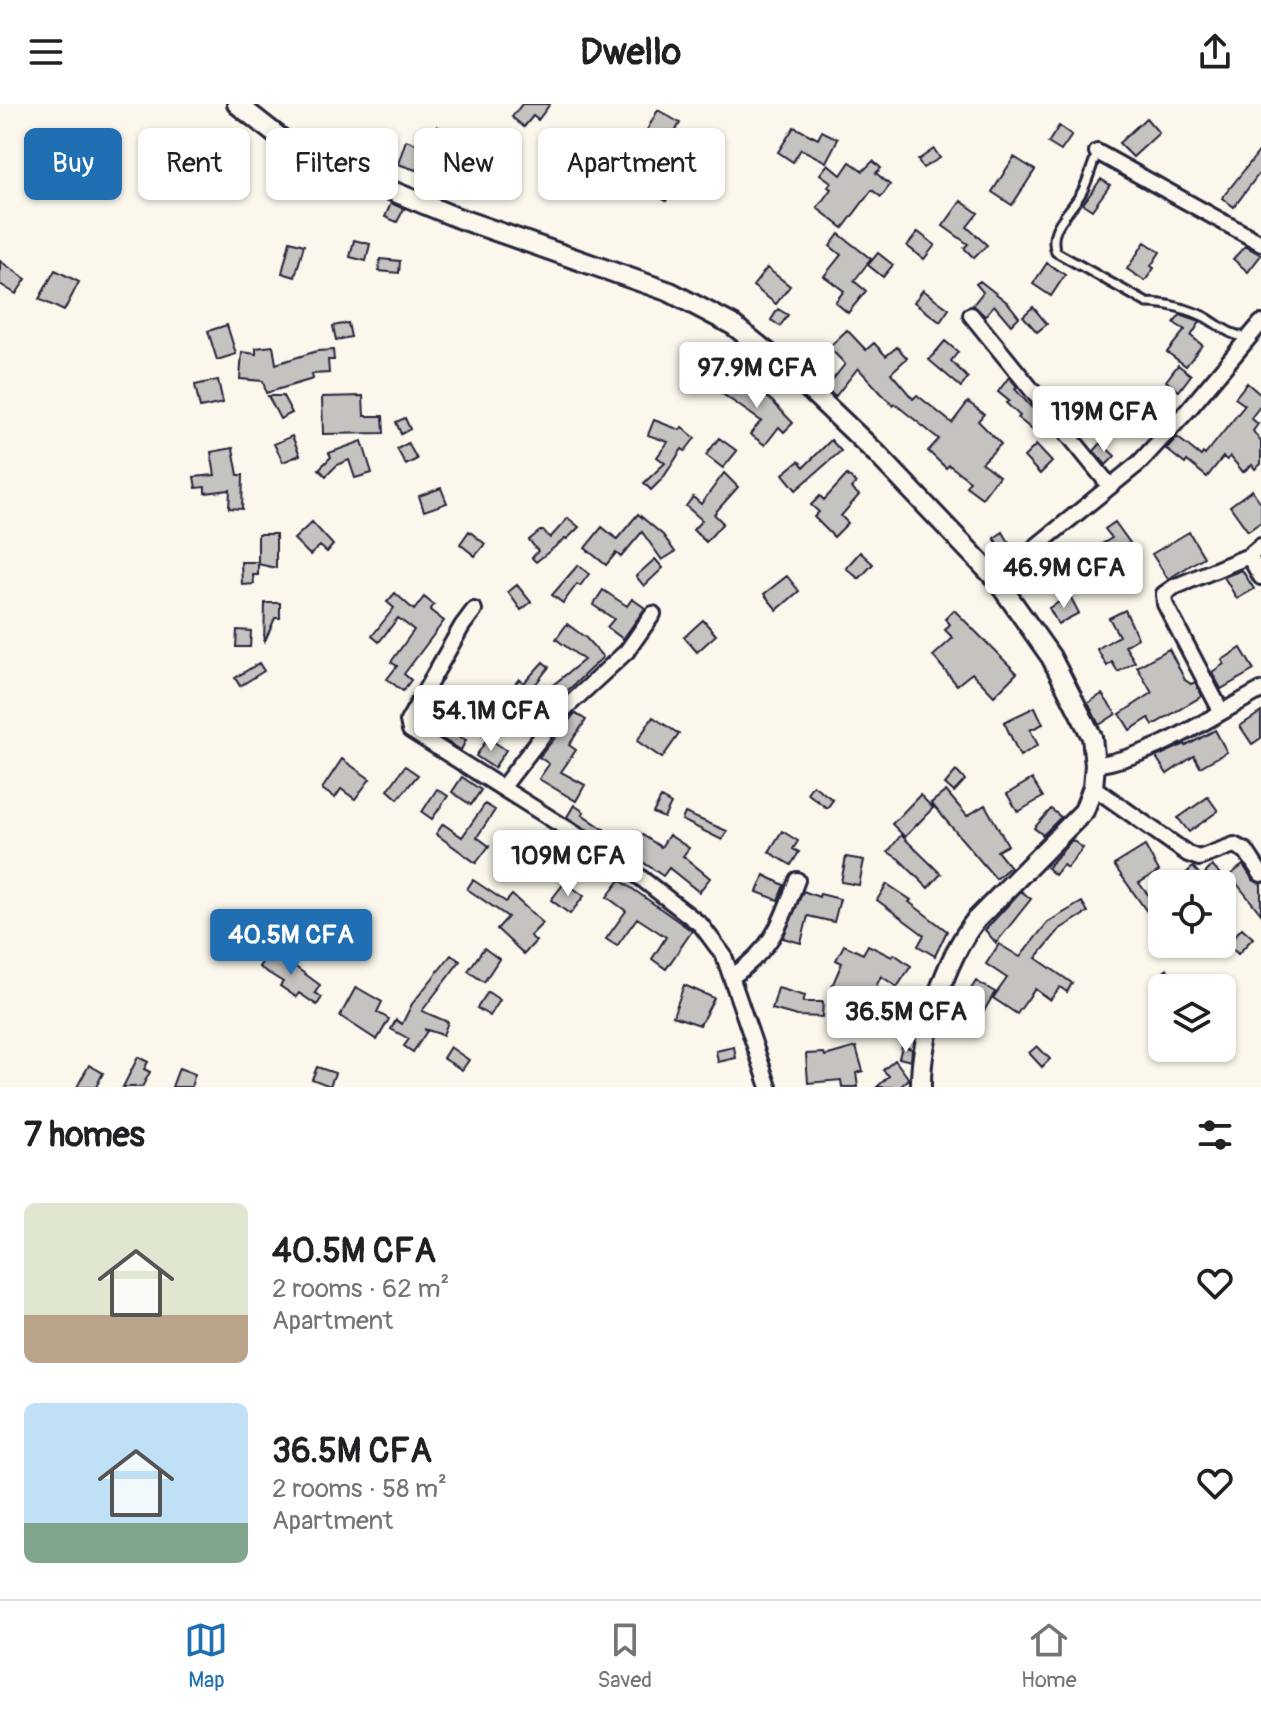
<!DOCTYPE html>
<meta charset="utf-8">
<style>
:root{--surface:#fff;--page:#f2f2f2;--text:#202124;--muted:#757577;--line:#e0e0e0;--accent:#1f6fb2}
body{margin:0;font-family:Pangolin,sans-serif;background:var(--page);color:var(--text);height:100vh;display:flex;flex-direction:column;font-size:30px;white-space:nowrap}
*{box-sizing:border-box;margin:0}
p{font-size:26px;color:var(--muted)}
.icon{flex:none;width:44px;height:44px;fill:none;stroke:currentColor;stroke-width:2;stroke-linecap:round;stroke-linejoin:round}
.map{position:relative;height:983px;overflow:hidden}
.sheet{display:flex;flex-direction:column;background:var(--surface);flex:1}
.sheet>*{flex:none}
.guide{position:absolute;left:24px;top:24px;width:800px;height:72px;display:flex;gap:16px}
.tools{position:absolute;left:1148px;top:766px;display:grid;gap:16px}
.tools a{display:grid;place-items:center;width:88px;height:88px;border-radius:12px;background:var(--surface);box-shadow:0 2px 6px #0004;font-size:40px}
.price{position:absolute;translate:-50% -68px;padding:0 18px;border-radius:8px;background:#fff;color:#222;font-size:26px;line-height:52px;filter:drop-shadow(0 2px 4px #0008)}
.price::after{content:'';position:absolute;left:50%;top:48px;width:24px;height:18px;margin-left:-12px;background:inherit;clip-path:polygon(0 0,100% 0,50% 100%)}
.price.active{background:var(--accent);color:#fff}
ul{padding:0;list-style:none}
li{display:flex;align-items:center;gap:24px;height:200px;padding:0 24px}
li span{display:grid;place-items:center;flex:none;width:224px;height:160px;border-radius:12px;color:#555}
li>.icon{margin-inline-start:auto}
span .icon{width:96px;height:96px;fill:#fffc;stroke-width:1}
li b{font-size:34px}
h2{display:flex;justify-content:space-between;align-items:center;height:96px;padding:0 24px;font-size:34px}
.chip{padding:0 28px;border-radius:12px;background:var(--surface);box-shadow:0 2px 6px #0004;font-size:28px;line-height:72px}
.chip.active{background:var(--accent);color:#fff}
header{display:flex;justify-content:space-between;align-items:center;height:104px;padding:0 24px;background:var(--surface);font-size:36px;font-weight:800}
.tab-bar{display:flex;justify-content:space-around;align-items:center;height:112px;border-top:2px solid var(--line);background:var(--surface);font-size:22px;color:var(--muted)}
.tab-bar a{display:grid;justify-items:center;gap:4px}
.tab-bar .active{color:var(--accent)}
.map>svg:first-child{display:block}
.building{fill:#c6c2c0;stroke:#22223b;stroke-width:2}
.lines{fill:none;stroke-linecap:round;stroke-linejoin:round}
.service-casing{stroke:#22223b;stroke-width:13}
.minor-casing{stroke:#22223b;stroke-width:20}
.tertiary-casing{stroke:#22223b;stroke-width:24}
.service{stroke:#fbf7ec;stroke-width:7}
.minor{stroke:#fbf7ec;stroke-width:14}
.tertiary{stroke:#fbf7ec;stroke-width:18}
</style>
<header><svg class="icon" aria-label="menu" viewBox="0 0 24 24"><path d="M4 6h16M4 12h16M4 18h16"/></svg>Dwello<svg class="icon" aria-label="share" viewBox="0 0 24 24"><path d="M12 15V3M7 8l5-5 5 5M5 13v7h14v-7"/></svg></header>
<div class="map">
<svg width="1261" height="983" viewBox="0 0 1261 983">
<rect width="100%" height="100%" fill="#fbf7ec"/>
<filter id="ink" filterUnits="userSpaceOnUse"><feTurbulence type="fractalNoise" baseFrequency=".0125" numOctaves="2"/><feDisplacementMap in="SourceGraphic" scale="16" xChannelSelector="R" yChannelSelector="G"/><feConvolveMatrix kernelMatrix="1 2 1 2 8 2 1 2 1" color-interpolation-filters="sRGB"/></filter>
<g filter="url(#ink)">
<path class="building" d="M522,0H550L538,16L533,12L524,23L512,13Z
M658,6L680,19L669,39L647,26Z
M1146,14L1159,29L1133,53L1119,39Z
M437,22L448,29L437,44L455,54L443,75L398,60L406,36L422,42Z
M1059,22L1072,31L1061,47L1048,39Z
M794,23L818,35L822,27L838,35L826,58L801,45L793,58L778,48Z
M585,33L607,44L592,74L579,68L576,73L565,67Z
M934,45L940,54L923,64L918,56Z
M1261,45V67L1234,103L1222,94Z
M1014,53L1035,66L1012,101L992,88Z
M873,57L881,64L876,69L890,81L881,93L872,86L843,124L817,104L831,85L828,83L831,78L820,70L828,60L841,71L850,58L863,67Z
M657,67L677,80L666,97L646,84Z
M1101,75L1110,81L1092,106L1083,100Z
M961,97L978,109L967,123L987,141L974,154L964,144L968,140L943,122Z
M391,99L404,105L397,118L385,113Z
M918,128L935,141L924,155L907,142Z
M839,130L871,155L854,177L866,187L848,209L835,198L844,187L824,172L841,151L830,142Z
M354,136L370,140L366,157L350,153Z
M290,137L304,141L295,173L282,169Z
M1145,138L1160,148L1151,162L1154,164L1145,177L1127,165Z
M1245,142L1261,151L1248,168L1233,155Z
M878,149L893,161L883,173L868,161Z
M380,155L400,157L399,169L379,167Z
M0,157L26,175L16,190L0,180Z
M1047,159L1065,171L1051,192L1033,180Z
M767,164L790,182L776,200L753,182Z
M55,166L79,178L64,207L39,195Z
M980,177L1008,199L1019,213L1011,221L994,201L985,212L973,201L983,188L976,180Z
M923,186L949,205L940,218L914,198Z
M1033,203L1047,220L1037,228L1023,212Z
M778,205L788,211L780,222L771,216Z
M1180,211L1200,218L1191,232L1202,241L1186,262L1167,248L1185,226L1174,219Z
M348,219L351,233L336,236L333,222Z
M227,221L236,250L217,256L208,227Z
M847,226L866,246L874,239L886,252L897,243L907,254L891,269L913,295L917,291L952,319L968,298L984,310L978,317L1001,340L982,359L999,372L982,394L966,382L970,377L949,361L946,364L928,347L939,335L895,300L893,302L858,264L835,293L826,284L845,260L829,243Z
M945,237L958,248L951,257L968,274L961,283L929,256Z
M273,242L276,260L317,247L333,246L334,256H328L329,269L312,270L313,275L266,289L263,277L240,275L242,248L256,250V244Z
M1178,261L1191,271L1179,287L1166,277Z
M1009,273L1017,283L1015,285L1050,324L1042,334L1018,314L1020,312L1006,299L1009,297L998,288Z
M721,274L742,289L749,279L772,297L793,319L784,328L779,323L765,341L750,330L761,317L714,284Z
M218,276L223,299L200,304L195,281Z
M1247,279L1261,291V301L1251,314L1258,320L1253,327L1261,338V360L1255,365L1252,361L1243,368L1230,352L1227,356L1223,353L1207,373L1187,357L1185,360L1166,345L1177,333L1201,352L1203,349L1205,351L1245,301L1235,294Z
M1110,290L1130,309L1116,323L1112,319L1104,327L1089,312Z
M268,292H283L292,309L280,315Z
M363,292L364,312H383L384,329L323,330L322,293Z
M405,314L410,325L401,330L396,318Z
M654,316L680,326L682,323L695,334L685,347L682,345L663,374L651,386L644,379L665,359L657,353L668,338L648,331Z
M292,332L300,351L283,358L274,340Z
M719,334L737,347L723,364L706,351Z
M831,336L841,347L796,386L783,370L799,357L804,363Z
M362,337L372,369L355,374L349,356L337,361L326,372L319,365L331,353L329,349Z
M408,339L417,355L406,361L397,345Z
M1101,339L1115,352L1106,361L1094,347Z
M1036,341L1052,358L1040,370L1024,353Z
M233,344L238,371H243L242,405L229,404L230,386L205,389V383L196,384L194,373L215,371L211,348Z
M724,369L738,383L714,410L723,419L706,438L693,426L702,416L686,402L693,393L701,400Z
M847,371L856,379L851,384L859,391L841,412L848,419L834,433L814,413L819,408L811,401L820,392L824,396Z
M441,384L447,399L424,407L419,392Z
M1252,386L1261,399V418L1248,427L1230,402Z
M638,410L663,431L675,448L662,456L642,428L621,453L616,449L606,461L585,444L602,423L617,435Z
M568,414L579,423L567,435L566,434L536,458L532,454L538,447L529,436L540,427H544L550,434Z
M312,418L333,441L327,448L320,442L310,451L294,435Z
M1115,418L1130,439L1084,465L1058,484L1044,466L1070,447L1076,455L1112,434L1105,425Z
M469,427L485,440L475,452L460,440Z
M1003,428L1010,440L1001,445L994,434Z
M1189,428L1204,453L1168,475L1152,450Z
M258,430H276V464L258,460V471H253L254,480L242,481L241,458H258Z
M860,448L873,460L859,475L846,464Z
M655,455L663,464L644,482L636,472Z
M578,461L589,470L580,482L577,480L563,499L552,491Z
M1242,466L1254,485L1237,495L1224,473Z
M787,472L799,487L777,506L764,490Z
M517,481L531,498L521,506L508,488Z
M603,486L627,502L632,495L645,504L623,535L607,523L614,515L593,501Z
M395,489L414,506L424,493L434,501L430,506L444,517L404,570L411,576L403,587L387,575L397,562L391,558L414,526L398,514L379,538L372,532L394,504L387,498Z
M1070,492L1079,509L1058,520L1049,504Z
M265,499H280V514H275L264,539Z
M954,506L1017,569L994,592L972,569L957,581L933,552L953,534L945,526L950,520L945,515Z
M1125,506L1138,534L1125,542L1135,558L1118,568L1112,558L1107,562L1097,545L1119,532L1109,514Z
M703,516L716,531L697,548L684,533Z
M567,520L586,534L603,553L562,592L553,581L584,556L556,535Z
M237,526L251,527L250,543H236Z
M1241,544L1254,566L1221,585L1212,568L1224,560L1222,556Z
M1169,545L1185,576L1191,580L1195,578L1202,592L1153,621L1149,614L1130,626L1120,610L1152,589L1137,563Z
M543,558L549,563L528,590L537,599L529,606L522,598L519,601L506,592L519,575L524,579Z
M259,559L264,567L240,582L235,574Z
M1102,590L1116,610L1099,621L1088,599Z
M1035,603L1043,620L1030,626L1038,641L1020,652L1004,618Z
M1261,608V634L1252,640L1240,622Z
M575,609L586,616L569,641L576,646L561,668L585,681L576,697L539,675L549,660L539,653Z
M653,613L679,630L662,654L637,637Z
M443,625L466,636L461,646L439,633Z
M1215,626L1227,648L1200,663L1194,652L1167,670L1156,653L1185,640L1186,642Z
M488,634L506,646L494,664L476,652Z
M342,655L370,675L355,695L341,685L335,694L322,685Z
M405,662L418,671L398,695L388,686Z
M956,667L965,676L954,688L945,680Z
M462,673L481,686L471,701L452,688Z
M1032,675L1043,693L1018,708L1007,690Z
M813,681L833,696L827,704L807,689Z
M437,685L448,692L432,715L422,708Z
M946,687L967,712L985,701L1008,741L997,747L1010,763L996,775L931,699Z
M920,691L933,704L905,733L892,720Z
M1208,693L1218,707L1189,728L1178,714Z
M661,694L671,700L664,714L653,709Z
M485,700L495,706L477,733L489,742L476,759L436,730L443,720L462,733Z
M574,701L584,708L582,710L625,740L635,726L661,743L669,731L689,744L683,752L710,774L699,788L669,764L663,772L641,757L639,760L567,713Z
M1051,705L1061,713L1043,731L1034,724Z
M685,709L727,727L722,736L682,716Z
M782,727L798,737L793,745L799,748L791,761L769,748Z
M901,731L941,770L928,784L899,755L888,748Z
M1072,736L1083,744L1067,764L1063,761L1055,771L1047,764Z
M1145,742L1159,767L1139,779L1157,802L1148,809L1114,761Z
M846,753L864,756L859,781L841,778Z
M1243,761L1253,776L1261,780V810L1230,771Z
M1212,762L1230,780H1174L1193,763L1202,773Z
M764,771L784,781L778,796L757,788Z
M473,776L506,798L512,791L543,819L530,832L536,837L524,850L497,825L508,813L467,785Z
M620,776L692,827L666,865L652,855L666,833L637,814L617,842L606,835L626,807L607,793Z
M565,778L584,792L570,810L551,796Z
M887,780L911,796L909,798L947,827L935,852L918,842L924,831L877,796Z
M803,787L819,793L820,790L840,795L834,818L808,812L801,839L783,834Z
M1021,787L1031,795L996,839L985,826Z
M1082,798L1088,808L1060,825L1036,854L1072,879L1067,888L1060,883L1050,896L1035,885L1017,910L993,894L1007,874L986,860L999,840L1020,853L1048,818Z
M1242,824L1253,834L1238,850L1227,840Z
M844,841L863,850L868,841L892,853L894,850L911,862L897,883L881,872L869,898L832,882L842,859L836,856Z
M484,844L499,855L484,878L468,867Z
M271,845L320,881L315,889L322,893L317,901L299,889L296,893L280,882L283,878L259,863Z
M451,851L460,857L422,907L448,918L443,931L424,925L427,927L413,948L404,942L409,935L391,925L396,916L402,920L412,900Z
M1167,865L1183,884H1168L1159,873Z
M976,877L995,888L981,912L961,901Z
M684,881L714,894L700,921L673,912Z
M356,883L382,898L377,908L389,915L377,936L340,912Z
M778,884L805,892L803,898H823L822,913L797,912L772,905Z
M488,888L500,896L490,912L477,904Z
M902,942L912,945L911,957L899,954Z
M1037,942L1050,955L1042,963L1029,949Z
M450,943L469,956L462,966L443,954Z
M734,943L736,954L718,958L716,947Z
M856,943L863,967L856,969L858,983H842L841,976L808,979L806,950L824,949L825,952Z
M138,953L148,958L144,965L150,968L142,983H123Z
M895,956L909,975L900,983H877L889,972L883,966Z
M89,961L103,969L96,983H77Z
M317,963L335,969L330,982L312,975Z
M179,964L195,970L191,983H172Z"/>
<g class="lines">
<defs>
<path id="service" d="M1097,49C1092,61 1089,74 1083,86C1073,107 1046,123 1056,148L1147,199C1166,199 1189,205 1205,213C1219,221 1230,232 1247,233"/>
<path id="minor" d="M1097,48L1261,139
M971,211L1110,382
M1249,452L1261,473
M996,475L1139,359L1189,305L1261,219
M474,506L462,522L408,617L410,626L623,760L701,821L724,852L769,983
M1221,607L1165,500L1164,490L1174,483L1249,452L1261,442
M1095,661C1156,652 1207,615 1261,586
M1093,683L1188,750L1199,754L1234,741L1246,747L1261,770
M502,684L559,610L627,547L653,510
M732,873C774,842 779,823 797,776"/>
<path id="tertiary" d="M237,0L292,43L358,73L458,114L670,188L733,221L787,264L877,350L996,475L1051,553L1092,633L1095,661L1093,683L1084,707L976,816C945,855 920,934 921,983"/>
</defs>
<use href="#service" class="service-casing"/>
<use href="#minor" class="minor-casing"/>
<use href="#tertiary" class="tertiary-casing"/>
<use href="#service" class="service"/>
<use href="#minor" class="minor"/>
<use href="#tertiary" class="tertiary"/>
</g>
</g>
</svg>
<div class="tools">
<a><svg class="icon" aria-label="locate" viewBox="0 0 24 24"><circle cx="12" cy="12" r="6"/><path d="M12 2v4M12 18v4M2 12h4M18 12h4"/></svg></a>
<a><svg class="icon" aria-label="layers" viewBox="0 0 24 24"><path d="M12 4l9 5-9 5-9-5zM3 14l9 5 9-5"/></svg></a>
</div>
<b class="price" style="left:757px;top:306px">97.9M CFA</b>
<b class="price" style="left:1104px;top:350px">119M CFA</b>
<b class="price" style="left:1064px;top:506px">46.9M CFA</b>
<b class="price" style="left:491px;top:649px">54.1M CFA</b>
<b class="price" style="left:568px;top:794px">109M CFA</b>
<b class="price active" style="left:291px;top:873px">40.5M CFA</b>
<b class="price" style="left:906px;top:950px">36.5M CFA</b>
<div class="guide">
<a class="chip active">Buy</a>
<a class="chip">Rent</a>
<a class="chip">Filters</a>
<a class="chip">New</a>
<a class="chip">Apartment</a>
</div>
</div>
<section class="sheet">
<h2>7 homes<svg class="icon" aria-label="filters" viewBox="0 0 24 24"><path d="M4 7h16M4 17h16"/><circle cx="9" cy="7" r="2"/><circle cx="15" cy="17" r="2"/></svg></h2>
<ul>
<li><span style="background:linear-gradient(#dfe7d0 70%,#b9a48a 0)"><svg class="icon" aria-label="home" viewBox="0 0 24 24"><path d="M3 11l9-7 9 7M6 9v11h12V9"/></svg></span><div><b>40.5M CFA</b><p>2 rooms · 62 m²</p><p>Apartment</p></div><svg class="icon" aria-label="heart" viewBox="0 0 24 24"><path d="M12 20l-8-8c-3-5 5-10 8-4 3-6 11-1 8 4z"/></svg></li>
<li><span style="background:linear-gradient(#bfe0f5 75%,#7fa58c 0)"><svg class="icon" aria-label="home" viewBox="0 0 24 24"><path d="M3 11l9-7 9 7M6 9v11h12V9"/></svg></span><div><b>36.5M CFA</b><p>2 rooms · 58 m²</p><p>Apartment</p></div><svg class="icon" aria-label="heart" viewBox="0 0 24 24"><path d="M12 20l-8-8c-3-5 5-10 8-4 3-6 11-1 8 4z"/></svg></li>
</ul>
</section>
<nav class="tab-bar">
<a class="active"><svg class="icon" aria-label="map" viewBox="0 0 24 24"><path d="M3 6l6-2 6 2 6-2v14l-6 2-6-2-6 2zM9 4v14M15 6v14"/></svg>Map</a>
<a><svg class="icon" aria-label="saved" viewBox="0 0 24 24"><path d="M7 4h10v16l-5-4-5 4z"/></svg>Saved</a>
<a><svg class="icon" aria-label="home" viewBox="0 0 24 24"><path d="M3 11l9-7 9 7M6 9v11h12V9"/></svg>Home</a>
</nav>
